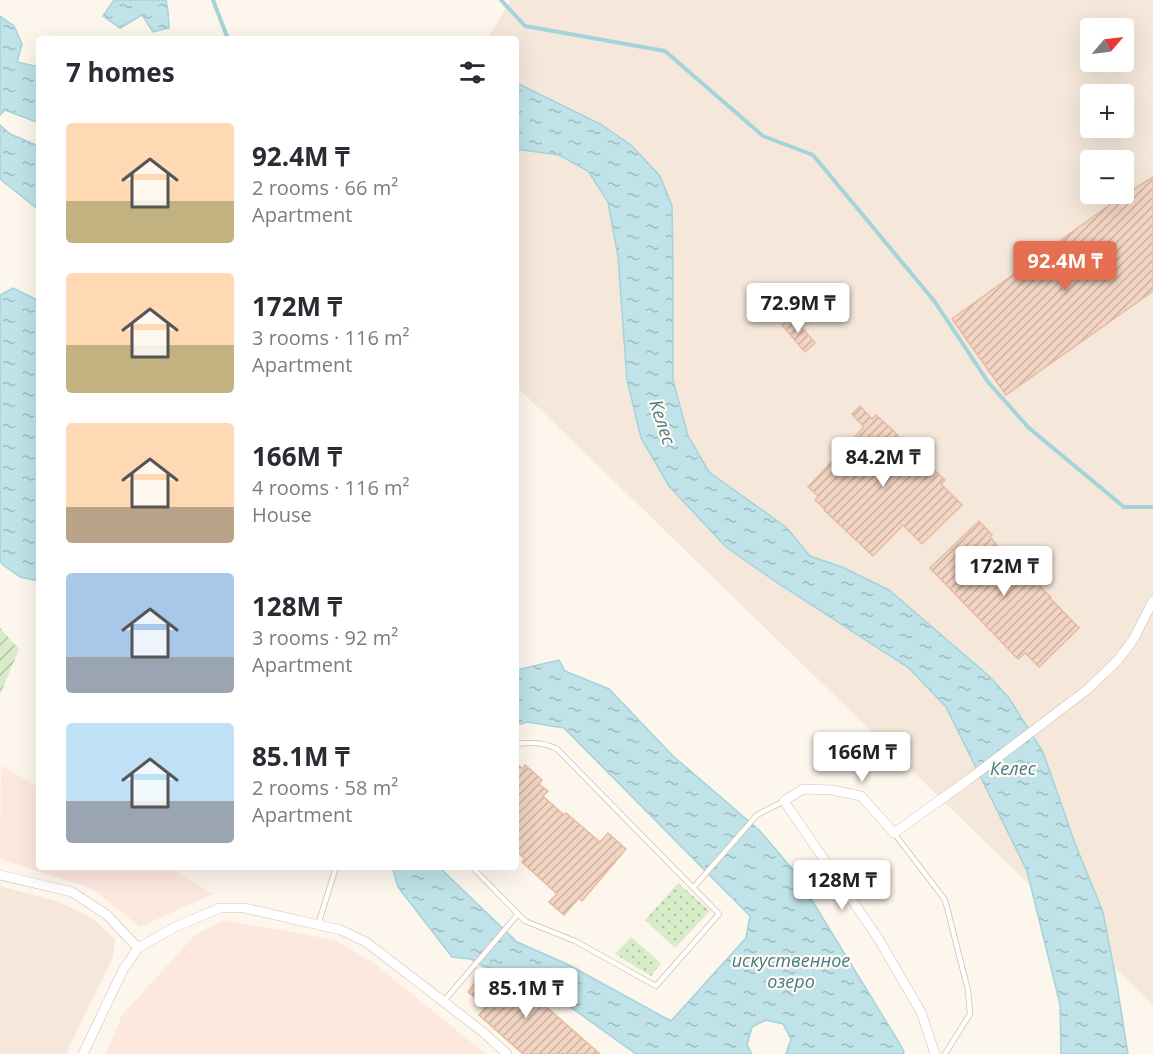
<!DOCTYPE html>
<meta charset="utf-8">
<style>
:root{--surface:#fff;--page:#f2f2f3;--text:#2b2b33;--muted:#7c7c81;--accent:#e76f51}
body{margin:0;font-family:"Open Sans",sans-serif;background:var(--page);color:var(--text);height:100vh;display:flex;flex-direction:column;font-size:22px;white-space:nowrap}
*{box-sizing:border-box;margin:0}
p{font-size:20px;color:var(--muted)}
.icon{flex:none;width:33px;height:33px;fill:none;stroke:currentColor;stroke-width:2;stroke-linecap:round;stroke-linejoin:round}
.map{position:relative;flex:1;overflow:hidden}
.details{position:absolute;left:36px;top:36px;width:483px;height:834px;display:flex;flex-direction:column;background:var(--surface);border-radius:6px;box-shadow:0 6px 24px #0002}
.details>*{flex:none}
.needle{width:39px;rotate:62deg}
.controls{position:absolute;left:1080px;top:18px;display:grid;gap:12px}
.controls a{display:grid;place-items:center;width:54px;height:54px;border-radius:6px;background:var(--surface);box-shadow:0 6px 24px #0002;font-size:30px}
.price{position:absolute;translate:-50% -51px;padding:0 14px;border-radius:6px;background:#fff;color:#222;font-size:20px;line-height:39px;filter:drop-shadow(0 2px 3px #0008)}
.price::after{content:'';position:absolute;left:50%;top:36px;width:18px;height:14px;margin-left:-9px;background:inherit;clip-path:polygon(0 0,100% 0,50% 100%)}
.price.active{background:var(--accent);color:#fff}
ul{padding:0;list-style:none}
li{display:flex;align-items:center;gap:18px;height:150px;padding:0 30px}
li span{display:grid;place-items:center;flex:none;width:168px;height:120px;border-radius:6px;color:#555}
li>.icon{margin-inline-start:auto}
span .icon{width:72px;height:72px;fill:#fffc;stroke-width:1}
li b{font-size:26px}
h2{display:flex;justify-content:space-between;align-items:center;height:72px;padding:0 30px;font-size:26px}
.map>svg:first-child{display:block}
.residential{fill:#f5e8da;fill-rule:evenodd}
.commercial{fill:#fde8e0}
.grass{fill:url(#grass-dots)}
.garden{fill:url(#garden-furrows)}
.water{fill:url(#water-ripples);stroke:#a5d3da;stroke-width:1.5}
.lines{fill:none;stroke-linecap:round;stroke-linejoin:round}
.stream{stroke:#a5d3da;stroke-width:4}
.building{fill:url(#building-hatch);stroke:#e6bba3;stroke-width:1.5}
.lane-casing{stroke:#d1beb0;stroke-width:6}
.street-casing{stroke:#d1beb0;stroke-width:10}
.lane{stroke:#fff;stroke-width:4.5}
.street{stroke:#fff;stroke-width:9}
.labels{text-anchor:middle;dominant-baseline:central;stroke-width:4.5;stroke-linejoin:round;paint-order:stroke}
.water-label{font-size:18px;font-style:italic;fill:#437c86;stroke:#fffaf3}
</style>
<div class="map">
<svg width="1153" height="1054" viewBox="0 0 1153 1054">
<defs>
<pattern id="grass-dots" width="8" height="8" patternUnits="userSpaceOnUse" patternTransform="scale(1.5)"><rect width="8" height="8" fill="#d8ecc9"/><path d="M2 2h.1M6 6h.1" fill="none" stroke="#b4c2a5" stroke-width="1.8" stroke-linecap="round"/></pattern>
<pattern id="garden-furrows" width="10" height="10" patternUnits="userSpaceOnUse" patternTransform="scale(1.5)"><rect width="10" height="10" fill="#d8ecc9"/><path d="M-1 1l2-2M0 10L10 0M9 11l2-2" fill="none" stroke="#b4c2a5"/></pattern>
<pattern id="water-ripples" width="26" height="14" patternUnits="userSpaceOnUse" patternTransform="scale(1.5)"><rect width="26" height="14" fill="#bfe3e8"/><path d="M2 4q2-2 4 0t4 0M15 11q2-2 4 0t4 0" fill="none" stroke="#a0bbbe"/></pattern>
<pattern id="building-hatch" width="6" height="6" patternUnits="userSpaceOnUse" patternTransform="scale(1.5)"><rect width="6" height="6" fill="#f3d5c3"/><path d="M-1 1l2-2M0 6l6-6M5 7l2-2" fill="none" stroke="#cab0a1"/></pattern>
</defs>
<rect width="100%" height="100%" fill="#fdf6ec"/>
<path class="residential" d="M511,0H1153V1005L516,386V39H487ZM1090,28H1124V62H1090ZM1090,94H1124V128H1090ZM1090,160H1124V194H1090Z
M0,886L59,902L92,918L115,939L113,957L66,1054H0Z"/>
<path class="commercial" d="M1,765L39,788V867H168L213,894L140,927L93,889L0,859Z
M224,920L335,940L372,962L486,1054H106L122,1015L194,936Z"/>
<path class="grass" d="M678,883L710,911L675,948L645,920Z
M631,937L661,963L651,976L615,954Z"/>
<path class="garden" d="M0,628L19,649L0,695Z"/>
<path class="water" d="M114,0H166L168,11L169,28L153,32L142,15L120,28L103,16Z
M0,16L14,26L22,44L17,62L39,67V121H34L5,110L0,115Z
M516,84H519L600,124L631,145L660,176L672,206L673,265V380L688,436L709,472L786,527L810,556L842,567L889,590L989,676L1009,698L1043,752L1076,846L1103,912L1117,985L1128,1054H1061L1060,1004L1027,871L946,707L909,668L776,582L726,547L669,486L641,438L627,380L618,257L608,202L588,171L559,155L516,149Z
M0,125L10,134L36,145H39V210L0,179Z
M13,288L39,301V581L20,577L2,564L0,561V295Z
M559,660L565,671L609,689L673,756L759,830L794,871L900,1044L904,1052L903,1054H786L791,1039L783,1024L766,1020L752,1027L747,1045L752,1054H636L530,978L483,966L471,959L452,957L398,887L392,867H439L517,942L567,964L671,1021L746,938L750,916L564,728L527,722L516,725V670Z"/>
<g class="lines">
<path class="stream" d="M213,0L228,39
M501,0L525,26L665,51L763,136L813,155L935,302L988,382L1029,428L1124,507H1153"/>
</g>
<path class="building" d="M1153,177V291L1006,395L952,319L1112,203Z
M792,316L815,343L805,352L782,325Z
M860,406L872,419L876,415L895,432V433L945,480L941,484L962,505L922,544L903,525L873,556L824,510L825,509L815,500L818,496L808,487L864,427L852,414Z
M979,521L992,535L990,537L1003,552L1020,570L1021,569L1051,597L1050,598L1079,628L1039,667L1025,653L1018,659L930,568Z
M516,763L523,769L525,765L542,780L539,784L548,791L543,796L564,815L566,813L600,842L608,833L626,849L582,901L579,898L564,915L549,902L557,894L522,862L525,859L516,851Z
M484,971L500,984L503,980L505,982L511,976L600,1054H523L479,1015L487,1006L468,992Z"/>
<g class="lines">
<defs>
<path id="lane" d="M894,833L945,900L968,990L970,1014L945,1054
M472,867L525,921L575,941L656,986L719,914L557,749C545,742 530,742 516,744
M693,888L757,815L784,801
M318,925L336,867
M444,1001L518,914"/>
<path id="street" d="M0,875L72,892L107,915L138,948
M83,1054L123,970L138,948L175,927L220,908H245L341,930L366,942L483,1032L507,1054
M935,1054L921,1012L878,938L784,801L803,789L832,790L861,796L894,833L968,780L1088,689L1118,660L1133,640L1153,601"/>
</defs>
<use href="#lane" class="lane-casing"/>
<use href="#street" class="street-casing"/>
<use href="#lane" class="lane"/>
<use href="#street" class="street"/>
</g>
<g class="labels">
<g class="water-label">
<text transform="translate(663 422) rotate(72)">Келес</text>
<text x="1013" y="768">Келес</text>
<text x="791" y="960">искуственное<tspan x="791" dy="21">озеро</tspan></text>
</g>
</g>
</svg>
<div class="controls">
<a><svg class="needle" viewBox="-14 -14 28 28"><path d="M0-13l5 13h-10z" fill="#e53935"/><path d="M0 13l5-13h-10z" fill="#7c7c81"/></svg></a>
<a>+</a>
<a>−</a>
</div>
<b class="price active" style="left:1065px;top:292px">92.4M ₸</b>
<b class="price" style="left:798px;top:334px">72.9M ₸</b>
<b class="price" style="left:883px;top:488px">84.2M ₸</b>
<b class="price" style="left:1004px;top:597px">172M ₸</b>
<b class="price" style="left:862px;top:783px">166M ₸</b>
<b class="price" style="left:842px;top:911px">128M ₸</b>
<b class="price" style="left:526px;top:1019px">85.1M ₸</b>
<section class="details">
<h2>7 homes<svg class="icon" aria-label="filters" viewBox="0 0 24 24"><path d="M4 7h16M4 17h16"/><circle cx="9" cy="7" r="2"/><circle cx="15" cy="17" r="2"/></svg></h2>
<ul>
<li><span style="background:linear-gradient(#ffd9b3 65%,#c2b280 0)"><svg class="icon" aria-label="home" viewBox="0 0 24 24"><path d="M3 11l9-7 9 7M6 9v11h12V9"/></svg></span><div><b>92.4M ₸</b><p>2 rooms · 66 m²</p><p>Apartment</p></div></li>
<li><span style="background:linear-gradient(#ffd9b3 60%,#c2b280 0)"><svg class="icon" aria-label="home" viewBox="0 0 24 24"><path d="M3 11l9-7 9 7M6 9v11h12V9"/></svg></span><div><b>172M ₸</b><p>3 rooms · 116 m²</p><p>Apartment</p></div></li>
<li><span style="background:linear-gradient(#ffd9b3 70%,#b9a48a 0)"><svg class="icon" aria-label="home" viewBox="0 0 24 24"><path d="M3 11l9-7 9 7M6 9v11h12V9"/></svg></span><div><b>166M ₸</b><p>4 rooms · 116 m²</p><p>House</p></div></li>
<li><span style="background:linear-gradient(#a9c7e8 70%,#9aa5b1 0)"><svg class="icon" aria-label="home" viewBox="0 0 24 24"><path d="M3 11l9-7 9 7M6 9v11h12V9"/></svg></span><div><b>128M ₸</b><p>3 rooms · 92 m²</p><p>Apartment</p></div></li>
<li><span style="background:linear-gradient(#bfe0f5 65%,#9aa5b1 0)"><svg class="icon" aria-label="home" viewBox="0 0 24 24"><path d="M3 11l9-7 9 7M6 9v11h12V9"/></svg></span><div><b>85.1M ₸</b><p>2 rooms · 58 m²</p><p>Apartment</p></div></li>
</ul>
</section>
</div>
